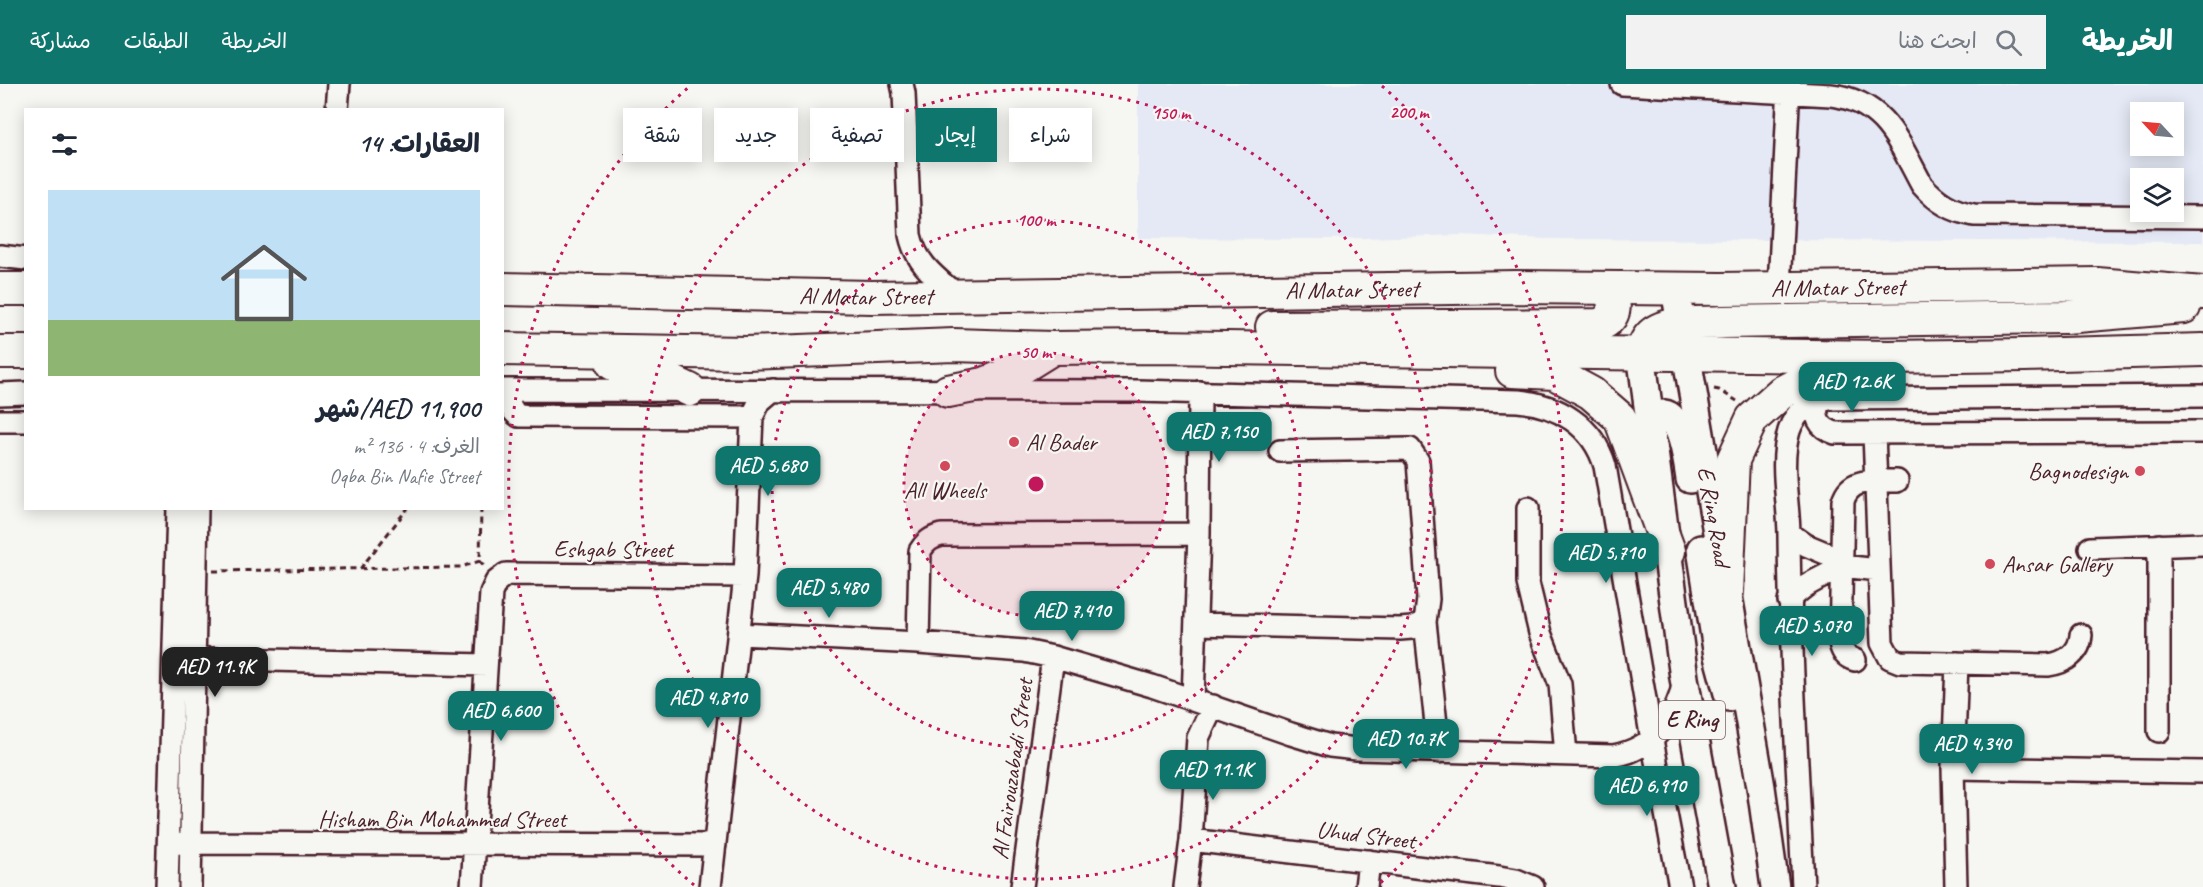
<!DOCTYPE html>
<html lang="ar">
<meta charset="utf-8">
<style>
:root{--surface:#fff;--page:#f2f2f3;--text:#1f2937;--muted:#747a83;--line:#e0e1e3;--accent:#0f766e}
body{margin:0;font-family:Caveat,"Playpen Sans Arabic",sans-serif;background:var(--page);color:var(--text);direction:rtl;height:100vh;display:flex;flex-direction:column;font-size:22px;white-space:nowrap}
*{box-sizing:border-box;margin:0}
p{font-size:20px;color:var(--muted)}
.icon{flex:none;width:33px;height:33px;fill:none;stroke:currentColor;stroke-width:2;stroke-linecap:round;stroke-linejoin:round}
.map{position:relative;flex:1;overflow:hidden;direction:ltr}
.side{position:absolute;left:24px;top:24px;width:480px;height:402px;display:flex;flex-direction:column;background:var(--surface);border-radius:0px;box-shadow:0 3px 15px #0003;direction:rtl}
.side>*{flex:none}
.top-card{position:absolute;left:522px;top:24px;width:570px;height:54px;direction:rtl;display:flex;gap:12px}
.needle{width:39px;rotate:296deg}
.tools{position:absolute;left:2130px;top:18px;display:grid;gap:12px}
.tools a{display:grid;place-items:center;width:54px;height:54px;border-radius:0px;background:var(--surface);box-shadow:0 3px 15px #0003;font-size:30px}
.price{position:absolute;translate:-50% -51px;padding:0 14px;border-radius:12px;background:var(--accent);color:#fff;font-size:20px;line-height:39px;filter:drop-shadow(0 2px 3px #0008)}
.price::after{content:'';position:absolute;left:50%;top:36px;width:18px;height:14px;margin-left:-9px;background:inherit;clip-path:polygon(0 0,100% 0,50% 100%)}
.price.current{background:#222;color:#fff}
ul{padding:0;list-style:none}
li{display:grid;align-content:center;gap:12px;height:318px;padding:0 24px}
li+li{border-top:2px solid var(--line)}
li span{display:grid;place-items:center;height:186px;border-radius:0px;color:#555}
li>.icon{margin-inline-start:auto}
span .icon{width:108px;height:108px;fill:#fffc;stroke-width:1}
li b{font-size:26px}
h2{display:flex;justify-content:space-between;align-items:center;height:72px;padding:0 24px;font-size:26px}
.chip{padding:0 21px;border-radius:0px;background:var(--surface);box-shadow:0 3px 15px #0003;font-size:21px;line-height:54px}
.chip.current{background:var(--accent);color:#fff}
header{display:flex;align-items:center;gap:36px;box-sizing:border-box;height:84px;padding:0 30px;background:var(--accent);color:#fff}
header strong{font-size:28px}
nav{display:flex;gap:33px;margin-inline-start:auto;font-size:21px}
.search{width:420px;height:54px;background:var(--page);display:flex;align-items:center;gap:15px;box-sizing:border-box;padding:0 21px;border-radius:0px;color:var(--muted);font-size:22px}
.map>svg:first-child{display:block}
.built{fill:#e4e9f5;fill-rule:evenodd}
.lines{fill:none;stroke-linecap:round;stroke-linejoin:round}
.minor-casing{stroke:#4a1f2b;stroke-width:26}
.major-casing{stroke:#4a1f2b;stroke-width:32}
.highway-casing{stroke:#4a1f2b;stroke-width:36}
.path{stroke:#4a1f2b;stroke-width:3;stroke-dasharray:6 4.5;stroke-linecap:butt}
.minor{stroke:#f6f6f2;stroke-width:21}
.major{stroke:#f6f6f2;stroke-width:27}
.highway{stroke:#f6f6f2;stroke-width:32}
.ring{fill:none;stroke:#c2185b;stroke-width:3;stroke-dasharray:3 6}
.poi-dot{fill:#d1495b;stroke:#f6f6f2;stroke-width:2}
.labels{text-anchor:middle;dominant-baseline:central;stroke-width:4.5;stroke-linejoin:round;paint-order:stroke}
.shield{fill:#f6f6f2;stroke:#7e6067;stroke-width:1.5}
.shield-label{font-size:22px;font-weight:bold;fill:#4a1f2b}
.street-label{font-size:24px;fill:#4a1f2b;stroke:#f6f6f2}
.poi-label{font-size:24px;fill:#4a1f2b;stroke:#f6f6f2;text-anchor:start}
.centre{fill:#c2185b;stroke:#f6f6f2;stroke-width:3}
.ring-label{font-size:18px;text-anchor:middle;font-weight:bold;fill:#c2185b;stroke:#f6f6f2;stroke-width:4.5;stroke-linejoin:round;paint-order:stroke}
</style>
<header>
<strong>الخريطة</strong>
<div class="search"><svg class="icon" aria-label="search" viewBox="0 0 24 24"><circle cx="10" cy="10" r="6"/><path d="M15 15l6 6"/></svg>ابحث هنا</div>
<nav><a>الخريطة</a><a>الطبقات</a><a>مشاركة</a></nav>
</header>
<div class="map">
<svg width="2203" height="803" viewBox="0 0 2203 803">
<rect width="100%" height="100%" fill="#f6f6f2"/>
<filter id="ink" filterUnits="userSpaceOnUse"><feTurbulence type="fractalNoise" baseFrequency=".0167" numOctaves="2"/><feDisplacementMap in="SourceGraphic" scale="12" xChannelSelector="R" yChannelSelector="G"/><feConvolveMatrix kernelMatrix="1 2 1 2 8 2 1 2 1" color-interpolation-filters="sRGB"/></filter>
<g filter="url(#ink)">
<path class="built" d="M1138,0H2203V158L1546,155L1462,151L1329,155L1138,154ZM2140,28H2174V62H2140ZM2140,94H2174V128H2140Z"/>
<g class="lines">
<defs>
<path id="minor" d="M902,0L904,9L910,151C916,179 934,192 955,210
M1622,0L1831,11C1885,17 1899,59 1922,101C1937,118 1952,127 1974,131L2203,133
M337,26L339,0
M0,172L26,175
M1779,204L1789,0
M502,306L1137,307L1518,317C1558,321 1593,341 1605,382L1652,656L1680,803
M508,306C509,317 509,326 519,332L752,333
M0,310L26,309
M1819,316C1813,332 1819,344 1835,349L2203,348
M0,337H26
M1874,349L1882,559L1890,574L1900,578L2048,581C2065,579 2080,569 2081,551
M1528,424V499L1540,549L1560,600L1566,671
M1789,449L1806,461L1830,471L1841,482L1879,486
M2159,461V647
M2090,464L2203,460
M1789,517C1806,497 1821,496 1841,482
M1425,538L1439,668
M1196,540L1400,545L1412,544L1425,538L1428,515L1418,377L1410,365L1280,367
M739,550L918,559L1024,567L1053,573L1152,602L1291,650L1330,662L1357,665L1613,672C1653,665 1677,635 1684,597
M918,559L920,467C926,457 931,454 941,451L1199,450
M182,574L486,581
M1855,576C1845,573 1842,568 1840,559L1843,417C1850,392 1876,398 1897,397
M1193,615L1199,450L1200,308
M1953,684L2203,688
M1191,756L1499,793L1516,796L1533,803
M169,759L715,761
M167,803L178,424
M190,803L197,424
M472,803L491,509L496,498L506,490L745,492
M710,803L745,492L752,333L760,317L773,306
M1022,803L1053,573
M1185,803L1191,756L1198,654L1213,622
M1366,803L1369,777
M1803,803C1798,686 1790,569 1789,452C1789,418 1779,380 1789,347C1795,328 1809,318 1829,315L2203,312
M1956,803L1953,684L1957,579"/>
<g id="major">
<path id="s1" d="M1675,205L1761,703L1775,803"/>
<path d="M1641,269L1684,594L1722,803"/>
<path d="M1649,333C1654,332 1660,330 1664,330C1682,332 1688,381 1690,395"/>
<path d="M1701,465L1718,572L1729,613"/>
</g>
<g id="highway">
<path d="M0,205H26"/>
<path id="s2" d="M502,205L872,213L1516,203L1721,205L2097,200L2203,209"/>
<path d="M1272,243L1599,241C1617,235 1618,216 1605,204"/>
<path d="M502,265L747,269L954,261L1053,264L1156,263L1889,273L2025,271L2203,266"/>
<path d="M0,268H26"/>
<path d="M1641,269C1643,264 1646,256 1650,252C1664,236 1703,240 1723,238L2065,233L2184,223"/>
<path d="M613,280L654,289L690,306"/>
<path d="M1512,287L1554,289L1591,309L1620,334L1669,467"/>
<path d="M948,307L984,300L1016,287L1053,264"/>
<path d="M1727,508L1733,376L1752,335L1782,308L1815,291L1851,280"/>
</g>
</defs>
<use href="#minor" class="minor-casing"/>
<use href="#major" class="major-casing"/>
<use href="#highway" class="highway-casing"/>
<path class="path" d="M1714,305L1719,306L1737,317
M481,424L480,477L486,484
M360,485L408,424
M213,487L461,483L480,477"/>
<use href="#minor" class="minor"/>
<use href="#major" class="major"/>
<use href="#highway" class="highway"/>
</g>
</g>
<circle cx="1036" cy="400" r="132" fill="#c2185b" fill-opacity=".12"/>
<g class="ring">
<circle cx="1036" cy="400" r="132"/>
<circle cx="1036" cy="400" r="264"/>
<circle cx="1036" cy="400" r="395"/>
<path d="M694 801A527 527 0 0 1 690 2M1382 2A527 527 0 0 1 1378 801"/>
</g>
<g class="poi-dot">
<circle cx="1014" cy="358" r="6"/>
<circle cx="945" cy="382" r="6"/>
<circle cx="2140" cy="387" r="6"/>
<circle cx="1990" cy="480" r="6"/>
</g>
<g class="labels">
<rect class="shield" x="1659" y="617" width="66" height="38" rx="4.5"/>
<g class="shield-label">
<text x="1692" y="636">E Ring</text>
</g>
<g class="street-label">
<text stroke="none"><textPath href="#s2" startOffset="1336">Al Matar Street</textPath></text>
<text stroke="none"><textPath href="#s2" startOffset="850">Al Matar Street</textPath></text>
<text stroke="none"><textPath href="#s2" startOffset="364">Al Matar Street</textPath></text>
<text stroke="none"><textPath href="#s1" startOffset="231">E Ring Road</textPath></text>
<text x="613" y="465">Eshgab Street</text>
<text transform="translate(1012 685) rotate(-82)">Al Fairouzabadi Street</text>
<text x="442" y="735">Hisham Bin Mohammed Street</text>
<text transform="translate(1366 751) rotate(7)">Uhud Street</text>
</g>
<g class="poi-label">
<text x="1026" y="358">Al Bader</text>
<text x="2128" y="387" text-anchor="end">Bagnodesign</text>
<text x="945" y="406" text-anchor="middle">All Wheels</text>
<text x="2002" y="480">Ansar Gallery</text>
</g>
</g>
<circle cx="1036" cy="400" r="9" class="centre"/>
<g class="ring-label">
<text x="1409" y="34">200 m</text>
<text x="1171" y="35">150 m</text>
<text x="1036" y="142">100 m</text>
<text x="1036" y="274">50 m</text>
</g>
</svg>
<div class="tools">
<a><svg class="needle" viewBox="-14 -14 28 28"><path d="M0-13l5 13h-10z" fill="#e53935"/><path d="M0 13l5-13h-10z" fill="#747a83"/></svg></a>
<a><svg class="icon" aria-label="layers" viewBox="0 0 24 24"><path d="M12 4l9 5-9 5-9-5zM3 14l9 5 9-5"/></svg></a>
</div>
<b class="price" style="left:1852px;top:329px">AED 12.6K</b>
<b class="price" style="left:1219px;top:379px">AED 7,150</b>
<b class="price" style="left:768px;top:413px">AED 5,680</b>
<b class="price" style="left:1606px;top:500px">AED 5,710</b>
<b class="price" style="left:829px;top:535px">AED 5,480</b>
<b class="price" style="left:1072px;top:558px">AED 7,410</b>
<b class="price" style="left:1812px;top:573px">AED 5,070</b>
<b class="price current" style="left:215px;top:614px">AED 11.9K</b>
<b class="price" style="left:708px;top:645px">AED 4,810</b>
<b class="price" style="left:501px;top:658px">AED 6,600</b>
<b class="price" style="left:1406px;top:686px">AED 10.7K</b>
<b class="price" style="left:1972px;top:691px">AED 4,340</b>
<b class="price" style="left:1213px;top:717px">AED 11.1K</b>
<b class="price" style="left:1647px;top:733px">AED 6,910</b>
<div class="top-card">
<a class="chip">شراء</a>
<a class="chip current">إيجار</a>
<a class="chip">تصفية</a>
<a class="chip">جديد</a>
<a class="chip">شقة</a>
</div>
<section class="side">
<h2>العقارات: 14<svg class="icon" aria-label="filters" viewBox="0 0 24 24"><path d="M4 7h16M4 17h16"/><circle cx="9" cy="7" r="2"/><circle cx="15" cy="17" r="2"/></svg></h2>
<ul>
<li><span style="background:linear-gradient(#bfe0f5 70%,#8fb573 0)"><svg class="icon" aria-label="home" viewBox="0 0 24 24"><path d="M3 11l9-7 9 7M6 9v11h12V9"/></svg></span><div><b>AED 11,900/شهر</b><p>الغرف: 4 · 136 m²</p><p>Oqba Bin Nafie Street</p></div></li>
</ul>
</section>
</div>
